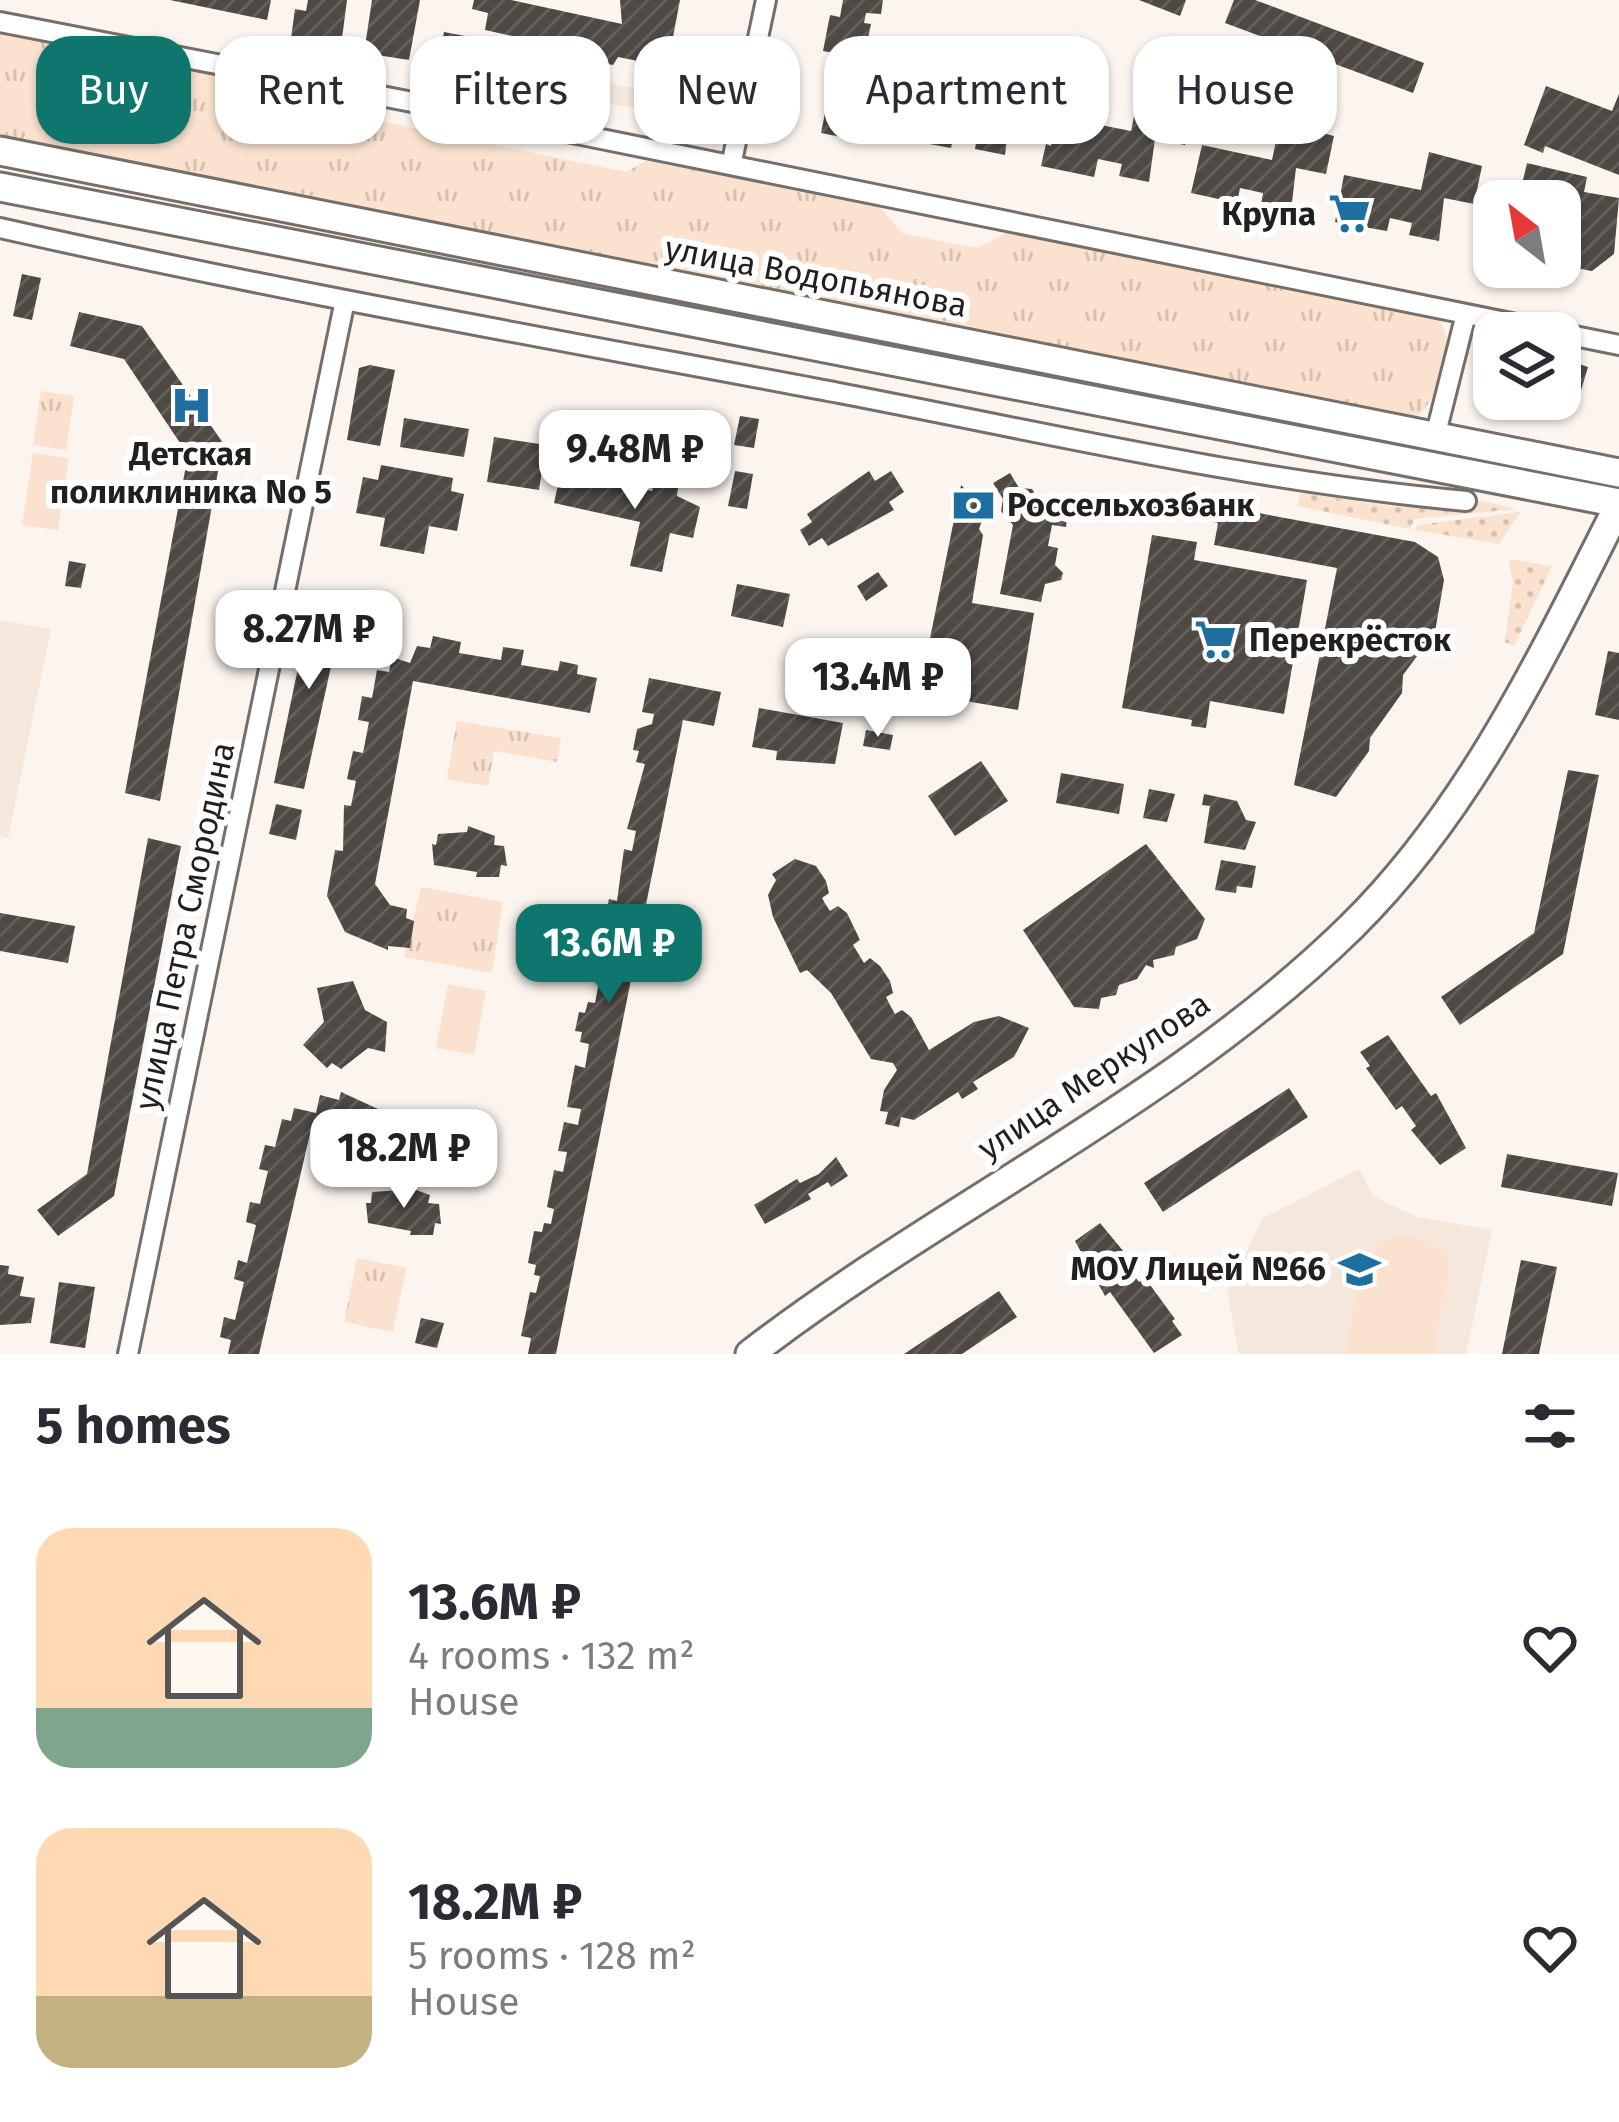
<!DOCTYPE html>
<meta charset="utf-8">
<style>
:root{--surface:#fff;--page:#f2f2f3;--text:#2b2b33;--muted:#7c7c81;--accent:#0f766e}
body{margin:0;font-family:"Fira Sans",sans-serif;background:var(--page);color:var(--text);height:100vh;display:flex;flex-direction:column;font-size:45px;white-space:nowrap}
*{box-sizing:border-box;margin:0}
p{font-size:39px;color:var(--muted)}
.icon{flex:none;width:66px;height:66px;fill:none;stroke:currentColor;stroke-width:2;stroke-linecap:round;stroke-linejoin:round}
.map{position:relative;height:1354px;overflow:hidden}
.drawer{display:flex;flex-direction:column;background:var(--surface);flex:1}
.drawer>*{flex:none}
.banner{position:absolute;left:36px;top:36px;width:1548px;height:108px;display:flex;gap:24px}
.needle{width:78px;rotate:329deg}
.buttons{position:absolute;left:1473px;top:180px;display:grid;gap:24px}
.buttons a{display:grid;place-items:center;width:108px;height:108px;border-radius:24px;background:var(--surface);box-shadow:0 3px 9px #0004;font-size:60px}
.price{position:absolute;translate:-50% -102px;padding:0 27px;border-radius:24px;background:#fff;color:#222;font-size:39px;line-height:78px;filter:drop-shadow(0 3px 6px #0008)}
.price::after{content:'';position:absolute;left:50%;top:72px;width:36px;height:27px;margin-left:-18px;background:inherit;clip-path:polygon(0 0,100% 0,50% 100%)}
.price.on{background:var(--accent);color:#fff}
ul{padding:0;list-style:none}
li{display:flex;align-items:center;gap:36px;height:300px;padding:0 36px}
li span{display:grid;place-items:center;flex:none;width:336px;height:240px;border-radius:36px;color:#555}
li>.icon{margin-inline-start:auto}
span .icon{width:144px;height:144px;fill:#fffc;stroke-width:1}
li b{font-size:51px}
h2{display:flex;justify-content:space-between;align-items:center;height:144px;padding:0 36px;font-size:51px}
.tag{padding:0 42px;border-radius:36px;background:var(--surface);box-shadow:0 3px 9px #0004;font-size:42px;line-height:108px}
.tag.on{background:var(--accent);color:#fff}
.map>svg:first-child{display:block}
.built{fill:#f5e7dc}
.grass{fill:url(#grass-dots)}
.park{fill:url(#park-tufts)}
.garden{fill:#fae2cf}
.building{fill:url(#building-hatch)}
.lines{fill:none;stroke-linecap:round;stroke-linejoin:round}
.street-casing{stroke:#766f69;stroke-width:24}
.secondary-casing{stroke:#766f69;stroke-width:33}
.street{stroke:#fff;stroke-width:18}
.secondary{stroke:#fff;stroke-width:27}
.labels{text-anchor:middle;dominant-baseline:central;stroke-width:12;stroke-linejoin:round;paint-order:stroke}
.poi-label{font-size:33px;font-weight:bold;fill:#221f1d;stroke:#fff;text-anchor:end}
.street-label{font-size:33px;fill:#221f1d;stroke:#fff}
</style>
<div class="map">
<svg width="1619" height="1354" viewBox="0 0 1619 1354">
<defs>
<pattern id="grass-dots" width="8" height="8" patternUnits="userSpaceOnUse" patternTransform="scale(3)"><rect width="8" height="8" fill="#fae2cf"/><path d="M2 2h.1M6 6h.1" fill="none" stroke="#d6c1b1" stroke-width="1.8" stroke-linecap="round"/></pattern>
<pattern id="park-tufts" width="24" height="20" patternUnits="userSpaceOnUse" patternTransform="scale(3)"><rect width="24" height="20" fill="#fae2cf"/><path d="M3 7l-1-3M5 7V3M7 7l1-3M15 17l-1-3M17 17v-4M19 17l1-3" fill="none" stroke="#d6c1b1"/></pattern>
<pattern id="building-hatch" width="6" height="6" patternUnits="userSpaceOnUse" patternTransform="scale(3)"><rect width="6" height="6" fill="#4f4944"/><path d="M-1 1l2-2M0 6l6-6M5 7l2-2" fill="none" stroke="#65605c"/></pattern>
</defs>
<rect width="100%" height="100%" fill="#fcf4ee"/>
<path class="built" d="M500,67L652,91L649,110L497,86Z
M0,620L51,629L8,838L0,836Z
M1359,1169L1374,1197L1417,1217L1492,1230L1466,1354H1239L1227,1292L1263,1218Z"/>
<path class="grass" d="M1301,493L1397,507L1478,500L1516,509L1415,519L1410,529L1297,506Z
M1520,512L1499,544L1415,530L1417,525Z
M1508,559L1552,566L1514,646L1505,642L1513,582Z"/>
<path class="park" d="M0,32L322,95L332,111L626,172L646,161L877,204L903,234L978,248L1006,233L1439,320C1460,348 1439,398 1415,418L0,143Z
M41,391L74,396L66,450L33,445Z
M457,721L561,738L557,762L494,751L488,786L447,779Z
M421,887L503,902L492,973L404,957Z
M357,1258L406,1268L393,1332L344,1322Z"/>
<path class="garden" d="M33,453L69,458L58,530L22,525Z
M448,984L486,991L474,1055L436,1048Z
M1398,1236L1426,1240L1446,1254L1449,1270L1433,1354H1346C1354,1317 1354,1246 1398,1236Z"/>
<path class="building" d="M170,0H271L267,20Z
M308,0H347L340,54L290,46L295,9L306,11Z
M372,0H420L409,60L364,53Z
M474,0H511L622,24L620,0H680L669,58L658,65L618,57L613,65L561,55L554,45L485,30L488,13L472,9Z
M843,0H883L881,14L866,13L864,23L871,24L864,58L883,62L878,97L865,94L863,105L869,106L862,141L821,133L828,98L837,100L846,55L823,51L830,15L840,17Z
M1139,0H1186L1180,16Z
M1234,0H1255L1424,63L1413,93L1225,23Z
M444,32L470,37L464,69L438,64Z
M995,66L1048,80L1040,118L1010,112L1005,155L975,149L977,137L955,132L951,148L902,139L914,79L963,88L961,99L987,104Z
M1546,86L1612,111L1619,94V175L1545,146L1543,153L1524,145Z
M1139,93L1193,107L1185,145L1155,139L1149,182L1119,176L1122,164L1098,159L1094,177L1041,166L1046,144L1051,146L1056,125L1065,118L1131,131Z
M1280,122L1334,136L1326,174L1296,168L1291,211L1261,205L1263,193L1240,188L1237,203L1191,193L1202,145L1272,160Z
M1429,152L1482,166L1474,204L1444,198L1439,241L1409,235L1412,223L1390,218L1387,231L1335,222L1344,175L1421,190Z
M1527,163L1587,177L1584,192L1619,198L1614,254L1592,271L1560,265V201H1518Z
M22,274L41,278L32,320L13,316Z
M79,312L142,326L223,443L160,801L125,793L188,455L124,359L70,346Z
M1570,361L1588,367L1576,407L1560,402Z
M370,365L395,370L380,446L347,440L359,368Z
M740,416L759,419L754,448L734,445Z
M404,418L469,429L464,457L400,447Z
M494,437L546,445L539,490L487,482Z
M381,465L453,478L451,491L464,494L457,531L429,526L424,554L380,546L385,518L356,513L363,477L378,480Z
M561,471L652,491L656,475L669,477L667,486L678,488L677,496L700,507L693,538L670,533L662,572L630,566L640,522L554,503Z
M735,471L753,474L747,509L728,506Z
M869,471L875,481L891,471L904,492L889,502L894,510L828,546L822,538L809,546L800,530L812,522L807,514Z
M1010,473L1019,488L1032,489L1041,503L1056,506L1053,517L1067,520L1066,527L1052,525L1048,546L1058,548L1055,565L1063,573L1061,580L1045,584L1041,602L1000,594L1013,525L1001,511L1003,499L993,483Z
M961,485L986,510L979,529L983,535L972,603L1034,613L1018,710L919,693Z
M1156,494L1415,542L1438,557L1444,580L1435,632L1403,675L1402,693L1370,738L1369,751L1336,797L1294,785L1337,568L1214,545L1218,523L1153,511Z
M1152,535L1197,542L1194,560L1307,580L1284,714L1210,701L1206,728L1191,726L1192,720L1122,708Z
M69,561L86,564L81,588L65,586Z
M878,572L888,586L866,601L857,586Z
M737,584L790,594L783,627L731,616Z
M313,596L345,603L304,789L274,783Z
M433,636L461,642L459,653L501,660L503,647L524,650L521,665L558,671L560,661L578,665L577,674L597,678L590,713L413,681L375,884L390,905L407,909L406,918L414,921L410,948L388,946V950L345,932L327,896L335,850L343,851L344,805L351,806L356,781L347,779L353,751L363,753L369,722L358,720L362,696L372,698L377,670L389,672L392,657L410,663L417,646L430,648Z
M1608,651L1619,653V720L1595,715Z
M649,678L721,692L714,726L683,720L556,1354H528L531,1338L521,1336L530,1292L536,1293L540,1276L534,1275L536,1265L528,1263L534,1231L542,1232L544,1223L551,1224L554,1209L547,1207L554,1170L563,1172L567,1152L558,1151L564,1122L578,1125L581,1109L567,1107L575,1065L585,1068L589,1044L580,1042L582,1032L575,1031L579,1012L585,1013L588,1002L595,1003L599,982L586,972L590,955L596,956L599,945L606,946L609,927L598,925L602,907L607,908L609,899L617,901L624,849L632,851L636,831L627,829L645,764L636,762L639,751L633,750L637,729L652,724L654,714L642,712Z
M759,708L843,723L835,764L776,760L777,751L752,747Z
M866,730L893,735L890,750L863,746Z
M981,761L1008,801L955,836L928,796Z
M1568,770L1599,775L1563,954L1460,1025L1441,997L1534,933Z
M1061,773L1124,784L1119,814L1056,803Z
M1149,789L1175,794L1167,822L1143,818Z
M1204,794L1237,801L1246,820L1256,822L1245,850L1204,843L1210,806L1202,805Z
M276,804L302,810L296,840L269,834Z
M468,826L495,836L494,845L504,846L507,866L501,865L499,877H476L477,872L434,865L432,844L436,845L438,834L467,832Z
M148,838L181,846L114,1196L58,1236L37,1210L87,1174Z
M1146,844L1205,919L1197,939L1176,947L1174,955L1153,960L1154,968L1146,965L1137,979L1119,985L1116,995L1101,998L1099,1009L1074,1007L1023,930Z
M795,859L816,866L826,881L829,893L822,898L826,905L830,911L838,906L847,913L860,940L853,945L864,963L870,958L880,966L890,981L893,993L886,997L891,1007L895,1014L902,1010L911,1017L929,1050L974,1022L999,1016L1029,1028L1014,1057L973,1082L978,1089L962,1099L958,1092L914,1120L901,1117L899,1127L885,1124L888,1112L880,1111L884,1090L897,1070L893,1063L871,1059L831,993L807,970L800,973L773,917L768,895L776,880L772,874Z
M1221,860L1256,866L1252,888L1237,886L1236,893L1215,890Z
M0,913L75,926L68,963L0,951Z
M353,981L365,1010L387,1022L385,1052L368,1048L341,1069L332,1063L327,1068L303,1045L324,1022L317,988Z
M1388,1035L1431,1096L1436,1093L1466,1148L1440,1165L1411,1130L1416,1126L1402,1106L1396,1110L1366,1068L1370,1066L1360,1052Z
M1289,1088L1308,1117L1163,1212L1144,1183Z
M341,1092L378,1109L371,1139L312,1125L259,1354H228L231,1340L220,1337L224,1317L235,1320L244,1282L234,1279L238,1260L247,1263L256,1225L246,1222L250,1202L260,1204L268,1171L259,1169L265,1145L275,1147L282,1119L291,1121L294,1108L316,1113L320,1095L339,1100Z
M1507,1154L1618,1173L1612,1206L1501,1187Z
M836,1157L848,1176L831,1187L828,1182L808,1194L811,1199L765,1224L754,1205L797,1179L800,1183L819,1174Z
M402,1185L430,1195L428,1203L439,1204L441,1224L435,1223L433,1235H410L411,1231L368,1223L366,1203H371L372,1192L401,1190Z
M1100,1223L1129,1258L1124,1262L1139,1282L1145,1278L1175,1319L1172,1321L1182,1335L1154,1353L1110,1292L1105,1296L1075,1241Z
M1521,1260L1557,1267L1539,1354H1502Z
M0,1265L9,1266L8,1274L24,1277L20,1296L35,1298L31,1323L0,1325Z
M59,1282L95,1287L85,1348L50,1343Z
M999,1291L1017,1317L962,1354H904Z
M421,1318L444,1323L437,1348L415,1343Z"/>
<g class="lines">
<defs>
<path id="street" d="M0,22C521,121 1040,226 1560,333
M732,161L766,0
M0,228C278,291 559,340 839,393C1047,433 1256,482 1466,501
M1560,333L1619,345
M1435,437L1466,314
M128,1354L345,300"/>
<path id="secondary" d="M0,151L1619,473
M0,187L1619,503
M750,1354C945,1204 1175,1100 1351,927C1471,809 1544,653 1619,505"/>
</defs>
<use href="#street" class="street-casing"/>
<use href="#secondary" class="secondary-casing"/>
<use href="#street" class="street"/>
<use href="#secondary" class="secondary"/>
</g>
<defs>
<symbol id="supermarket-bare" viewBox="-9 -9 18 18"><path d="M-6-5.5h2.5l.6 2H6L4.5 2H-2.5L-4.4-4H-6ZM-1.5 3.2a1.3 1.3 0 1 0 .1 0ZM3 3.2a1.3 1.3 0 1 0 .1 0Z" fill="#1e6ea0" stroke="#fff" stroke-width="2.5" paint-order="stroke"/></symbol>
<symbol id="hospital-bare" viewBox="-9 -9 18 18"><path d="M-5-5h3v3.5h4V-5h3V5h-3V1.5h-4V5h-3Z" fill="#1e6ea0" stroke="#fff" stroke-width="2.5" paint-order="stroke"/></symbol>
<symbol id="bank-bare" viewBox="-9 -9 18 18"><path d="M-6-4H6V4H-6ZM0-2.3a2.3 2.3 0 1 0 0 4.6a2.3 2.3 0 1 0 0-4.6Z" fill="#1e6ea0" stroke="#fff" stroke-width="2.5" paint-order="stroke"/></symbol>
<symbol id="school-bare" viewBox="-9 -9 18 18"><path d="M0-5L7-2L0 1L-7-2ZM-4 1L0 2.5L4 1V4Q0 6-4 4Z" fill="#1e6ea0" stroke="#fff" stroke-width="2.5" paint-order="stroke"/></symbol>
</defs>
<g fill-rule="evenodd">
<use href="#supermarket-bare" x="1320" y="184" width="59" height="59"/>
<use href="#hospital-bare" x="162" y="376" width="59" height="59"/>
<use href="#bank-bare" x="944" y="476" width="59" height="59"/>
<use href="#supermarket-bare" x="1186" y="610" width="59" height="59"/>
<use href="#school-bare" x="1330" y="1240" width="59" height="59"/>
</g>
<g class="labels">
<g class="poi-label">
<text x="1316" y="214">Крупа</text>
<text x="191" y="454" text-anchor="middle">Детская<tspan x="191" dy="38">поликлиника No 5</tspan></text>
<text x="1007" y="505" text-anchor="start">Россельхозбанк</text>
<text x="1249" y="640" text-anchor="start">Перекрёсток</text>
<text x="1326" y="1269">МОУ Лицей №66</text>
</g>
<g class="street-label">
<text transform="translate(816 277) rotate(11)">улица Водопьянова</text>
<text transform="translate(185 926) rotate(-78)">улица Петра Смородина</text>
<text transform="translate(1094 1076) rotate(-34)">улица Меркулова</text>
</g>
</g>
</svg>
<div class="buttons">
<a><svg class="needle" viewBox="-14 -14 28 28"><path d="M0-13l5 13h-10z" fill="#e53935"/><path d="M0 13l5-13h-10z" fill="#7c7c81"/></svg></a>
<a><svg class="icon" aria-label="layers" viewBox="0 0 24 24"><path d="M12 4l9 5-9 5-9-5zM3 14l9 5 9-5"/></svg></a>
</div>
<b class="price" style="left:635px;top:512px">9.48M ₽</b>
<b class="price" style="left:309px;top:692px">8.27M ₽</b>
<b class="price" style="left:878px;top:740px">13.4M ₽</b>
<b class="price on" style="left:609px;top:1006px">13.6M ₽</b>
<b class="price" style="left:404px;top:1211px">18.2M ₽</b>
<div class="banner">
<a class="tag on">Buy</a>
<a class="tag">Rent</a>
<a class="tag">Filters</a>
<a class="tag">New</a>
<a class="tag">Apartment</a>
<a class="tag">House</a>
</div>
</div>
<section class="drawer">
<h2>5 homes<svg class="icon" aria-label="filters" viewBox="0 0 24 24"><path d="M4 7h16M4 17h16"/><circle cx="9" cy="7" r="2"/><circle cx="15" cy="17" r="2"/></svg></h2>
<ul>
<li><span style="background:linear-gradient(#ffd9b3 75%,#7fa58c 0)"><svg class="icon" aria-label="home" viewBox="0 0 24 24"><path d="M3 11l9-7 9 7M6 9v11h12V9"/></svg></span><div><b>13.6M ₽</b><p>4 rooms · 132 m²</p><p>House</p></div><svg class="icon" aria-label="heart" viewBox="0 0 24 24"><path d="M12 20l-8-8c-3-5 5-10 8-4 3-6 11-1 8 4z"/></svg></li>
<li><span style="background:linear-gradient(#ffd9b3 70%,#c2b280 0)"><svg class="icon" aria-label="home" viewBox="0 0 24 24"><path d="M3 11l9-7 9 7M6 9v11h12V9"/></svg></span><div><b>18.2M ₽</b><p>5 rooms · 128 m²</p><p>House</p></div><svg class="icon" aria-label="heart" viewBox="0 0 24 24"><path d="M12 20l-8-8c-3-5 5-10 8-4 3-6 11-1 8 4z"/></svg></li>
</ul>
</section>
